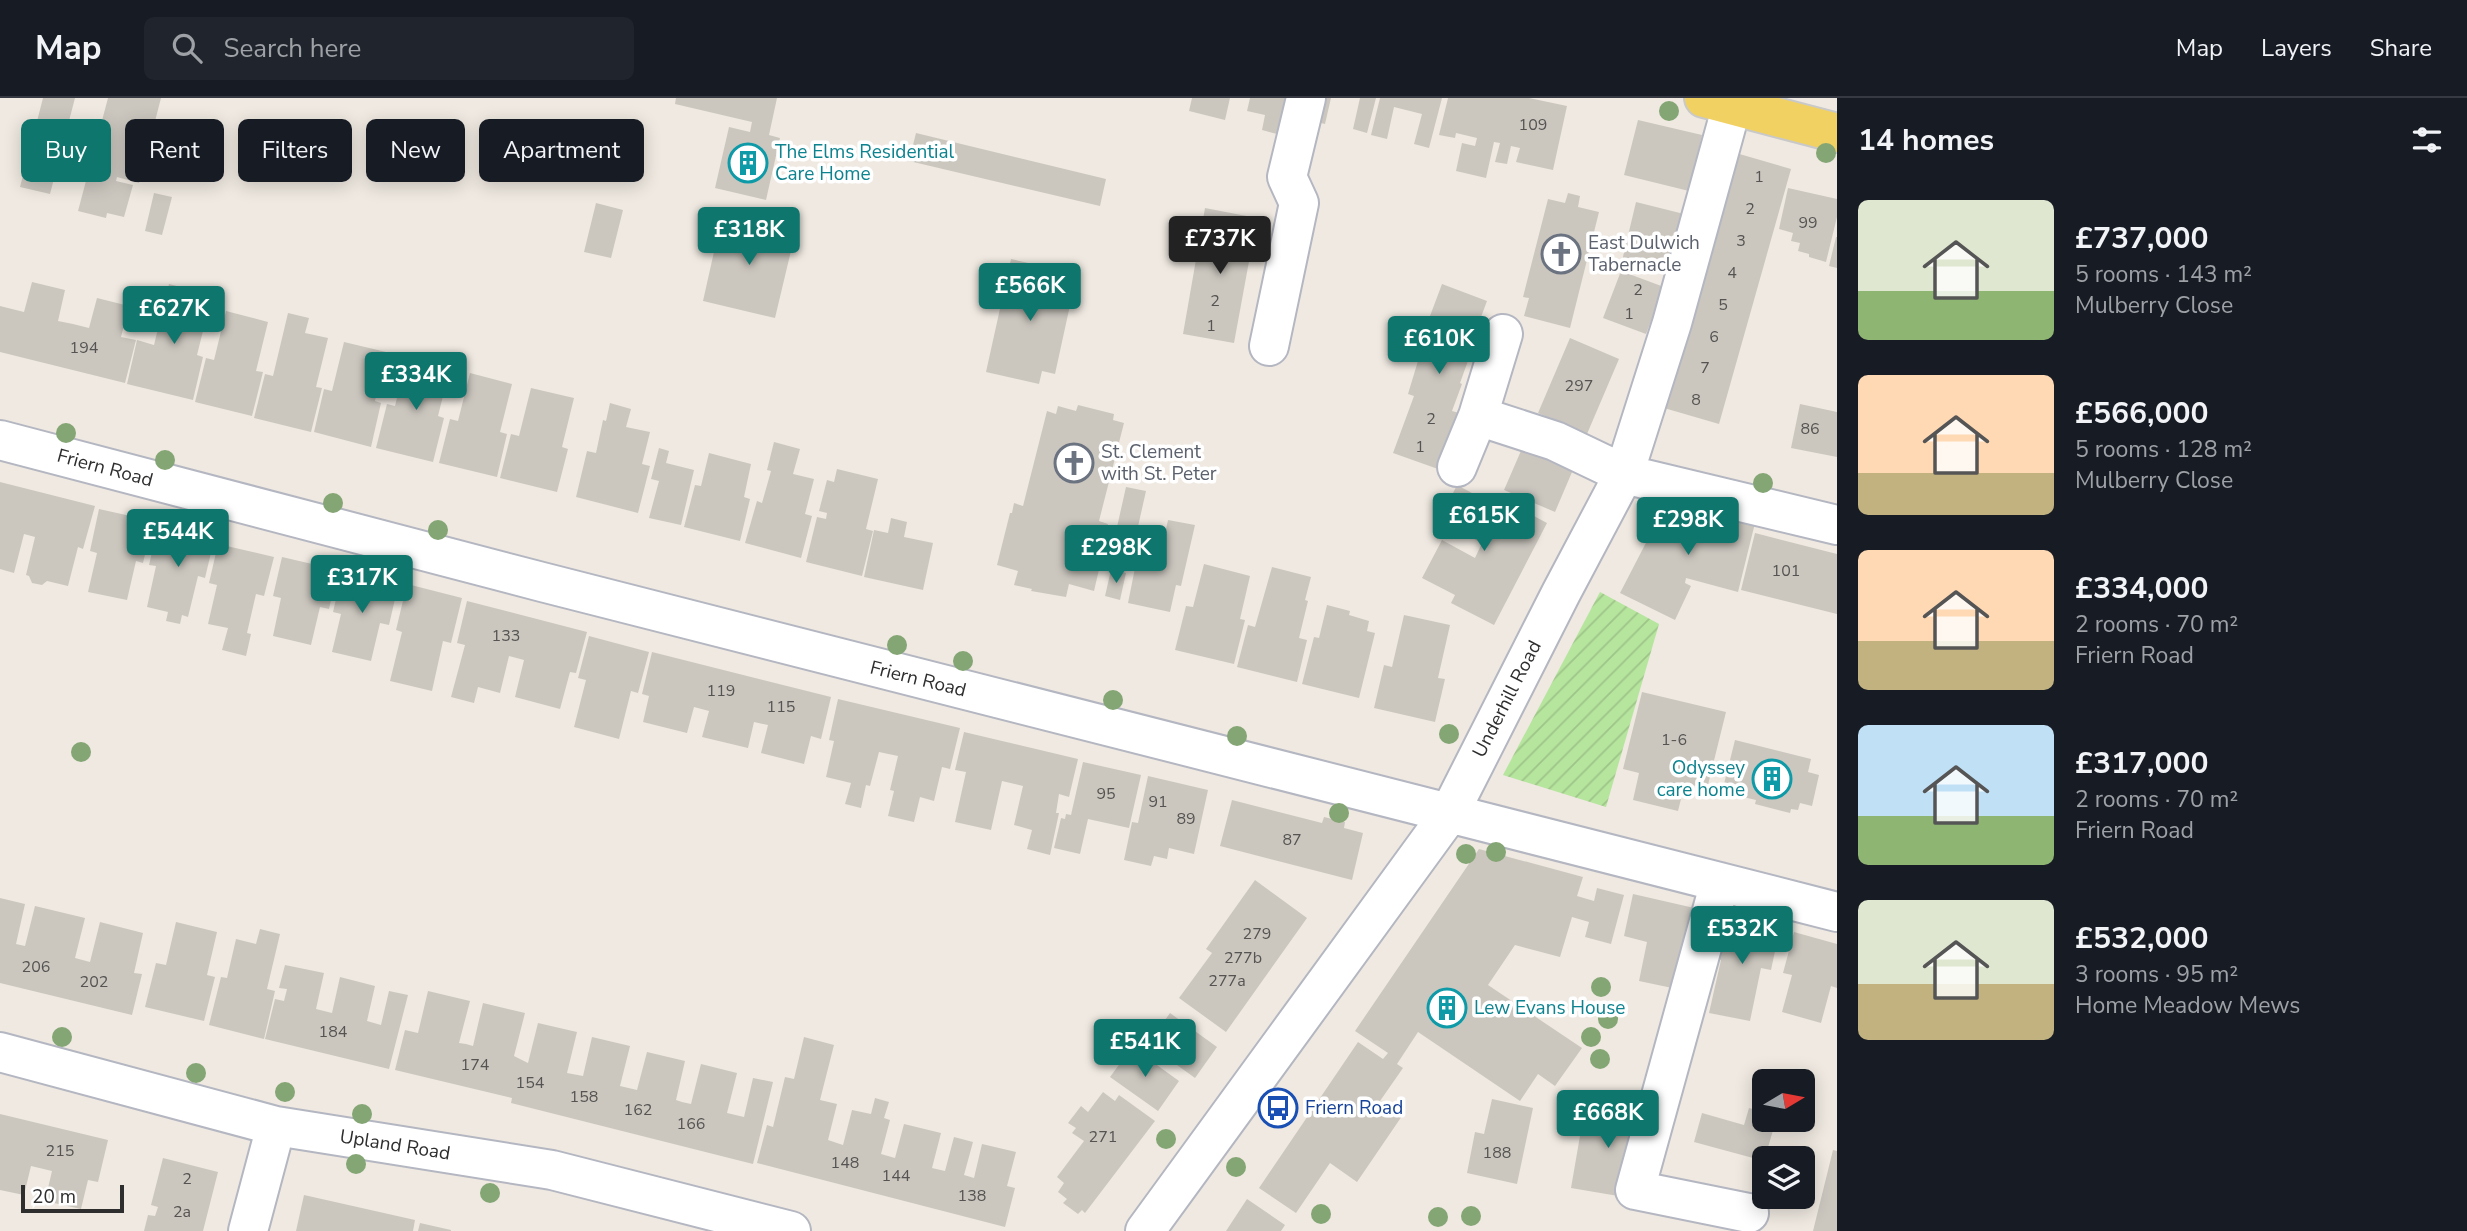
<!DOCTYPE html>
<meta charset="utf-8">
<style>
:root{--surface:#171b24;--page:#20242c;--text:#f1f3f6;--muted:#9ea1a6;--line:#363941;--accent:#0f766e}
body{margin:0;font-family:"Nunito Sans",sans-serif;background:var(--page);color:var(--text);height:100vh;display:flex;flex-direction:column;font-size:26px;white-space:nowrap}
*{box-sizing:border-box;margin:0}
p{font-size:23px;color:var(--muted)}
.icon{flex:none;width:38px;height:38px;fill:none;stroke:currentColor;stroke-width:2;stroke-linecap:round;stroke-linejoin:round}
.map{position:relative;flex:1;overflow:hidden}
.sheet{display:flex;flex-direction:column;background:var(--surface);width:630px}
.sheet>*{flex:none}
.banner{position:absolute;left:21px;top:21px;width:665px;height:63px;display:flex;gap:14px}
.needle{width:46px;rotate:80deg}
.tools{position:absolute;left:1752px;top:971px;display:grid;gap:14px}
.tools a{display:grid;place-items:center;width:63px;height:63px;border-radius:10px;background:var(--surface);box-shadow:0 4px 18px #0003;font-size:35px}
.scale{position:absolute;left:21px;bottom:18px;width:103px;box-sizing:border-box;padding-left:7px;border:4px solid #2e2e2e;border-top:0;font-size:19px;line-height:24px;white-space:nowrap;color:#2e2e2e;-webkit-text-stroke:5px #fff;paint-order:stroke}
.price{position:absolute;translate:-50% -60px;padding:0 16px;border-radius:7px;background:var(--accent);color:#fff;font-size:23px;line-height:46px;filter:drop-shadow(0 2px 4px #0008)}
.price::after{content:'';position:absolute;left:50%;top:42px;width:21px;height:16px;margin-left:-10px;background:inherit;clip-path:polygon(0 0,100% 0,50% 100%)}
.price.current{background:#222;color:#fff}
ul{padding:0;list-style:none}
li{display:flex;align-items:center;gap:21px;height:175px;padding:0 21px}
li span{display:grid;place-items:center;flex:none;width:196px;height:140px;border-radius:10px;color:#555}
li>.icon{margin-inline-start:auto}
span .icon{width:84px;height:84px;fill:#fffc;stroke-width:1}
li b{font-size:30px}
h2{display:flex;justify-content:space-between;align-items:center;height:84px;padding:0 21px;font-size:30px}
.tag{padding:0 24px;border-radius:10px;background:var(--surface);box-shadow:0 4px 18px #0003;font-size:24px;line-height:63px}
.tag.current{background:var(--accent);color:#fff}
header{display:flex;align-items:center;gap:42px;box-sizing:border-box;height:98px;padding:0 35px;background:var(--surface);border-bottom:2px solid var(--line)}
header strong{font-size:33px}
nav{display:flex;gap:38px;margin-inline-start:auto;font-size:24px}
.search{width:490px;height:63px;background:var(--page);display:flex;align-items:center;gap:18px;box-sizing:border-box;padding:0 24px;border-radius:10px;color:var(--muted);font-size:26px}
main{display:flex;flex:1;min-height:0}
.map>svg:first-child{display:block}
.garden{fill:url(#garden-furrows)}
.building{fill:#cbc7bf}
.lines{fill:none;stroke-linecap:round;stroke-linejoin:round}
.minor-casing{stroke:#b4b7c1;stroke-width:42}
.major-casing{stroke:#c9c9c9;stroke-width:42}
.minor{stroke:#fff;stroke-width:38}
.major{stroke:#f2d163;stroke-width:38}
.tree{fill:#84a574}
.labels{text-anchor:middle;dominant-baseline:central;stroke-width:7;stroke-linejoin:round;paint-order:stroke}
.number-label{font-size:16px;fill:#555452}
.culture-label{font-size:19px;fill:#0d838f;stroke:#fff;text-anchor:start}
.worship-label{font-size:19px;fill:#5b616d;stroke:#fff;text-anchor:start}
.street-label{font-size:19px;fill:#2e2e2e;stroke:#fff}
.transit-label{font-size:19px;fill:#164399;stroke:#fff;text-anchor:start}
</style>
<header>
<strong>Map</strong>
<div class="search"><svg class="icon" aria-label="search" viewBox="0 0 24 24"><circle cx="10" cy="10" r="6"/><path d="M15 15l6 6"/></svg>Search here</div>
<nav><a>Map</a><a>Layers</a><a>Share</a></nav>
</header>
<main>
<div class="map">
<svg width="1837" height="1133" viewBox="0 0 1837 1133">
<defs>
<pattern id="garden-furrows" width="10" height="10" patternUnits="userSpaceOnUse" patternTransform="scale(1.75)"><rect width="10" height="10" fill="#b6e59e"/><path d="M-1 1l2-2M0 10L10 0M9 11l2-2" fill="none" stroke="#9dc588"/></pattern>
</defs>
<rect width="100%" height="100%" fill="#efe9e1"/>
<path class="garden" d="M1600,494L1659,526L1606,709L1503,677Z"/>
<path class="building" d="M43,0H75L50,96L20,89Z
M108,0H161L139,85L117,79L116,83L133,87L124,119L107,115L106,120L78,113Z
M676,0H777L769,37L780,40L766,102L715,90L729,29L750,34L752,24L675,6Z
M1192,0H1230L1225,22L1189,13Z
M1250,0H1286L1277,36L1262,32L1265,17L1247,13Z
M1315,0H1331L1325,26L1309,22Z
M1360,0H1376L1367,35L1353,31Z
M1380,0H1442L1429,50L1414,46L1422,16L1394,9L1387,41L1371,37Z
M1448,0H1529L1567,8L1553,72L1516,64L1520,50L1511,48L1507,66L1495,64L1500,45L1494,44L1486,80L1456,73L1462,45L1475,48L1477,40L1456,35L1455,40L1439,37Z
M1638,22L1702,37L1689,93L1624,77Z
M916,35L1106,81L1100,108L909,63Z
M1736,55L1791,71L1719,326L1664,310Z
M1788,90L1837,101V119L1826,164L1809,159V156L1798,153L1800,145L1791,143L1793,135L1779,131Z
M154,95L172,99L162,137L145,133Z
M1568,95L1580,98L1578,109L1599,114L1570,230L1524,218L1529,200L1523,199L1548,101L1565,105Z
M1636,104L1684,116L1670,175L1622,163Z
M596,105L623,112L611,160L584,154Z
M1205,110L1257,120L1234,245L1183,236Z
M722,118L795,136L775,220L703,203Z
M1836,139H1837V170L1829,168Z
M1011,161L1064,173L1061,186L1074,189L1055,276L1042,273L1039,286L986,274Z
M1621,173L1664,189L1646,236L1603,220Z
M32,184L65,192L58,223L73,226L89,230L97,200L129,208L121,239L136,242L125,285L0,254V208L24,214Z
M169,186L212,197L197,257L203,259L193,302L127,286L137,242L154,247Z
M1442,186L1487,203L1466,259L1469,260L1460,285L1462,286L1452,313L1459,315L1438,371L1393,355L1414,298L1408,296L1424,243L1421,242Z
M226,213L268,224L256,273L263,274L252,318L195,304L206,260L214,262Z
M288,215L309,220L305,235L328,240L316,289L322,290L311,334L254,320L265,276L273,278Z
M1570,240L1619,261L1587,336L1538,315Z
M344,244L386,254L375,303L381,305L371,349L314,334L324,291L332,293Z
M407,259L450,270L438,318L444,320L433,364L376,350L387,306L395,308Z
M470,275L512,286L500,334L507,336L497,379L439,365L450,321L458,323Z
M531,290L574,300L562,349L568,351L557,394L500,380L511,336L519,338Z
M610,305L631,311L626,329L650,334L642,366L650,368L638,415L576,399L587,353L596,355L603,322L606,323Z
M1800,306L1837,314V359L1791,350Z
M1078,307L1114,316L1113,322L1124,325L1099,423L1108,426L1105,436L1112,440L1109,454L1106,453L1104,464L1101,463L1094,493L1069,486L1066,499L1031,493L1032,491L1014,487L1018,473L997,467L1010,415H1012L1014,405L1023,408L1047,313L1056,316L1058,308L1076,313Z
M1527,339L1578,360L1555,414L1504,392Z
M774,344L800,351L793,376L814,381L805,416L812,418L801,460L745,445L757,403L762,405L771,373L767,372Z
M659,350L669,353L666,365L694,372L681,427L649,420L659,383L651,381Z
M709,355L751,366L744,399L750,401L740,443L684,429L695,387L701,388Z
M837,371L878,381L866,431L873,433L862,478L806,464L817,419L826,421L827,415L819,413L827,382L834,384Z
M0,384L95,408L83,451L78,449L68,488L47,483L42,487L32,485L29,478L26,477L35,439L24,436L14,475L0,471Z
M1457,387L1500,410L1504,402L1547,425L1494,527L1451,505L1455,497L1422,480L1442,442L1475,460L1482,445L1439,423Z
M1126,389L1146,393L1137,433L1117,429Z
M1672,404L1755,425L1738,494L1686,480L1685,485L1691,488L1675,522L1620,495L1665,408Z
M99,411L153,423L143,465L136,463L127,502L88,494L97,455L90,453Z
M891,420L907,424L904,439L933,445L923,492L864,479L874,432L888,435Z
M1168,422L1195,427L1181,488L1176,487L1170,514L1128,505L1136,465L1129,464L1134,439L1163,445Z
M159,425L215,438L205,480L198,478L188,519L182,517L180,526L166,523L168,514L147,509L156,468L149,467Z
M1755,435L1837,456V516L1741,492Z
M218,446L274,459L264,498L256,496L247,535L251,536L246,558L222,552L228,530L208,526L217,487L209,485Z
M282,459L338,472L329,511L320,509L311,547L273,538L281,500L273,498Z
M1204,466L1250,478L1240,521L1245,522L1234,566L1175,552L1186,508L1193,509Z
M1272,469L1311,479L1305,502L1308,503L1299,540L1307,542L1297,584L1237,569L1248,527L1255,529Z
M1111,472L1126,475L1120,502L1105,498Z
M342,475L398,488L389,527L380,525L371,563L332,554L341,516L333,514Z
M407,486L462,500L451,545L443,543L432,593L390,583L402,534L396,532Z
M467,503L587,534L576,575L570,574L560,611L515,599L524,562L509,558L500,595L478,589L474,605L451,599L465,547L457,545Z
M1327,507L1350,513L1349,517L1369,523L1367,533L1375,535L1359,600L1302,586L1314,539L1319,540Z
M1404,517L1450,527L1438,580L1445,581L1435,624L1374,610L1384,567L1392,569Z
M589,538L649,554L638,595L631,593L619,641L574,629L586,582L578,580Z
M652,554L831,599L821,641L811,638L804,666L761,655L768,627L754,624L748,650L702,639L709,613L694,609L687,635L643,624L649,598L642,596Z
M1642,594L1726,614L1707,691L1685,685L1678,713L1633,702L1639,675L1623,671Z
M838,601L960,630L950,671L942,669L934,703L920,699L914,724L888,718L894,693L890,692L898,658L879,654L870,688L866,687L861,710L845,706L851,685L826,679L834,643L829,642Z
M964,634L1078,661L1069,699L1059,696L1056,715H1059L1050,757L1027,751L1032,732L1014,727L1023,688L1002,683L991,732L955,724L966,674L955,672Z
M1735,642L1811,661L1808,674L1819,677L1812,708L1800,705L1798,712L1791,711L1790,715L1755,706L1756,702L1739,698L1741,690L1724,686Z
M1083,664L1141,677L1129,730L1088,721L1080,756L1054,750L1061,720L1065,721L1066,716L1071,717Z
M1148,678L1208,692L1194,756L1169,750L1167,761L1154,758L1151,768L1124,762L1132,724L1138,725Z
M1232,702L1322,725L1324,719L1345,724L1344,730L1363,735L1352,782L1220,748Z
M1479,751L1583,779L1577,798L1594,803L1597,790L1624,797L1611,846L1585,839L1589,824L1572,819L1560,859L1515,847L1488,887L1582,950L1555,988L1538,976L1520,1003L1418,934L1397,966L1403,970L1380,1003L1402,1018L1357,1084L1330,1065L1296,1115L1259,1090L1358,944L1383,961L1388,955L1355,933Z
M1255,782L1307,820L1226,934L1179,900L1212,855L1206,851Z
M1633,796L1703,812L1677,891L1639,883L1647,844L1624,838Z
M0,800L25,806L16,846L25,848L35,808L85,820L75,860L90,864L100,824L143,835L134,875L142,876L132,917L0,885Z
M1724,818L1780,830L1771,872L1761,870L1750,923L1709,915L1721,862L1715,861Z
M176,824L217,834L207,877L215,879L204,923L145,909L156,865L166,867Z
M260,831L280,836L267,891L275,893L264,941L209,927L221,879L227,880L236,841L256,846Z
M1794,834L1837,846V890L1831,888L1821,925L1782,914L1792,877L1783,875Z
M285,867L324,875L316,911L332,915L340,879L375,888L367,923L381,927L389,893L408,897L389,971L265,941L275,901L284,903L287,891L279,890Z
M428,893L470,903L459,945L466,946L473,948L483,905L525,915L514,958L528,965L538,925L577,934L567,975L583,978L592,939L630,948L620,988L637,992L647,954L685,963L676,1002L682,1004L691,1006L701,966L737,975L727,1015L744,1019L753,980L773,984L753,1066L511,1005L512,1000L395,972L405,932L418,935Z
M1170,915L1217,949L1195,980L1148,946Z
M804,939L834,947L820,1002L837,1006L828,1042L843,1047L852,1012L871,1016L875,1000L889,1004L884,1020L890,1022L881,1056L895,1060L904,1026L941,1035L932,1070L945,1073L954,1039L973,1044L964,1077L974,1080L982,1046L1016,1054L1007,1088L1015,1090L1005,1129L757,1065L767,1027L773,1029L785,979L794,981Z
M1132,949L1179,983L1158,1013L1110,979Z
M1103,994L1115,1003L1119,997L1155,1023L1085,1115L1082,1112L1078,1116L1063,1105L1067,1101L1058,1094L1064,1085L1057,1079L1084,1043L1072,1035L1076,1030L1068,1025L1081,1008L1088,1014Z
M1492,1001L1533,1010L1517,1086L1467,1075L1475,1034L1484,1036Z
M1586,1003L1645,1013L1630,1100L1571,1090Z
M1749,1010L1764,1014V1022H1776L1764,1063L1694,1044L1702,1015L1744,1027Z
M0,1016L108,1042L98,1084L88,1082L81,1111L45,1103L52,1073L31,1068L24,1097L0,1092Z
M1833,1052L1837,1053V1133H1813Z
M163,1060L218,1074L203,1133H144L148,1117L155,1118L158,1109L151,1107Z
M304,1097L415,1122L413,1133H296Z
M1247,1101L1285,1127L1281,1133H1226Z
M420,1125L451,1132V1133H418Z"/>
<g class="lines">
<defs>
<path id="minor" d="M1503,236L1478,318L1555,343L1624,376L1837,427
M1269,248L1299,105L1287,79L1306,0
M0,342L542,484L1837,814
M1457,369L1478,318
M1720,784L1635,1092L1749,1115
M0,954L276,1028L552,1072L791,1133
M248,1133L276,1028
M1145,1133L1449,716L1561,495L1624,376L1672,225L1734,0"/>
<path id="major" d="M1704,0L1837,35"/>
</defs>
<use href="#minor" class="minor-casing"/>
<use href="#major" class="major-casing"/>
<use href="#minor" class="minor"/>
<use href="#major" class="major"/>
</g>
<g class="tree">
<circle cx="1669" cy="13" r="10"/>
<circle cx="1826" cy="55" r="10"/>
<circle cx="66" cy="335" r="10"/>
<circle cx="165" cy="362" r="10"/>
<circle cx="1763" cy="385" r="10"/>
<circle cx="333" cy="405" r="10"/>
<circle cx="438" cy="432" r="10"/>
<circle cx="897" cy="547" r="10"/>
<circle cx="963" cy="563" r="10"/>
<circle cx="1113" cy="602" r="10"/>
<circle cx="1449" cy="636" r="10"/>
<circle cx="1237" cy="638" r="10"/>
<circle cx="81" cy="654" r="10"/>
<circle cx="1339" cy="715" r="10"/>
<circle cx="1496" cy="754" r="10"/>
<circle cx="1466" cy="756" r="10"/>
<circle cx="1601" cy="889" r="10"/>
<circle cx="1608" cy="921" r="10"/>
<circle cx="62" cy="939" r="10"/>
<circle cx="1591" cy="939" r="10"/>
<circle cx="1600" cy="961" r="10"/>
<circle cx="196" cy="975" r="10"/>
<circle cx="285" cy="994" r="10"/>
<circle cx="362" cy="1016" r="10"/>
<circle cx="1166" cy="1041" r="10"/>
<circle cx="356" cy="1066" r="10"/>
<circle cx="1236" cy="1069" r="10"/>
<circle cx="490" cy="1095" r="10"/>
<circle cx="1321" cy="1116" r="10"/>
<circle cx="1471" cy="1118" r="10"/>
<circle cx="1438" cy="1119" r="10"/>
</g>
<defs>
<symbol id="building-ring" viewBox="-11 -11 22 22"><circle r="9.5" fill="#fff" stroke="#0f9aa8" stroke-width="1.5"/><path d="M-4-6H4V6H1V3H-1V6H-4ZM-2.5-4.3h1.7v1.8h-1.7ZM.8-4.3h1.7v1.8H.8ZM-2.5-1h1.7V.8h-1.7ZM.8-1h1.7V.8H.8Z" fill="#0f9aa8"/></symbol>
<symbol id="church-ring" viewBox="-11 -11 22 22"><circle r="9.5" fill="#fff" stroke="#6b7280" stroke-width="1.5"/><path d="M-1.2-6h2.4v3.5h3.3v2.4h-3.3V6h-2.4V-.1h-3.3v-2.4h3.3Z" fill="#6b7280"/></symbol>
<symbol id="bus-ring" viewBox="-11 -11 22 22"><circle r="9.5" fill="#fff" stroke="#1a4fb4" stroke-width="1.5"/><path d="M-5-6H5V4H4V6H2V4H-2V6H-4V4H-5ZM-3.5-4V0h7V-4ZM-3.5 1.2v1.5H-2V1.2ZM2 1.2v1.5H3.5V1.2Z" fill="#1a4fb4"/></symbol>
</defs>
<g fill-rule="evenodd">
<use href="#building-ring" x="726" y="43" width="44" height="44"/>
<use href="#church-ring" x="1539" y="134" width="44" height="44"/>
<use href="#church-ring" x="1052" y="343" width="44" height="44"/>
<use href="#building-ring" x="1750" y="659" width="44" height="44"/>
<use href="#building-ring" x="1425" y="888" width="44" height="44"/>
<use href="#bus-ring" x="1256" y="988" width="44" height="44"/>
</g>
<g class="labels">
<g class="number-label">
<text x="1533" y="27">109</text>
<text x="1759" y="79">1</text>
<text x="1750" y="111">2</text>
<text x="1808" y="125">99</text>
<text x="1741" y="143">3</text>
<text x="1732" y="175">4</text>
<text x="1638" y="192">2</text>
<text x="1215" y="203">2</text>
<text x="1723" y="207">5</text>
<text x="1629" y="216">1</text>
<text x="1211" y="228">1</text>
<text x="1714" y="239">6</text>
<text x="84" y="250">194</text>
<text x="1705" y="270">7</text>
<text x="1579" y="288">297</text>
<text x="1696" y="302">8</text>
<text x="1431" y="321">2</text>
<text x="1810" y="331">86</text>
<text x="1420" y="349">1</text>
<text x="1786" y="473">101</text>
<text x="506" y="538">133</text>
<text x="721" y="593">119</text>
<text x="781" y="609">115</text>
<text x="1674" y="642">1-6</text>
<text x="1106" y="696">95</text>
<text x="1158" y="704">91</text>
<text x="1186" y="721">89</text>
<text x="1292" y="742">87</text>
<text x="1257" y="836">279</text>
<text x="1243" y="860">277b</text>
<text x="36" y="869">206</text>
<text x="1227" y="883">277a</text>
<text x="94" y="884">202</text>
<text x="333" y="934">184</text>
<text x="475" y="967">174</text>
<text x="530" y="985">154</text>
<text x="584" y="999">158</text>
<text x="638" y="1012">162</text>
<text x="691" y="1026">166</text>
<text x="1103" y="1039">271</text>
<text x="60" y="1053">215</text>
<text x="1497" y="1055">188</text>
<text x="845" y="1065">148</text>
<text x="896" y="1078">144</text>
<text x="187" y="1081">2</text>
<text x="972" y="1098">138</text>
<text x="182" y="1114">2a</text>
</g>
<g class="culture-label">
<text x="775" y="54">The Elms Residential<tspan x="775" dy="22">Care Home</tspan></text>
<text x="1745" y="670" text-anchor="end">Odyssey<tspan x="1745" dy="22">care home</tspan></text>
<text x="1474" y="910">Lew Evans House</text>
</g>
<g class="worship-label">
<text x="1588" y="145">East Dulwich<tspan x="1588" dy="22">Tabernacle</tspan></text>
<text x="1101" y="354">St. Clement<tspan x="1101" dy="22">with St. Peter</tspan></text>
</g>
<g class="street-label">
<text transform="translate(105 370) rotate(15)">Friern Road</text>
<text transform="translate(918 581) rotate(14)">Friern Road</text>
<text transform="translate(1507 601) rotate(-63)">Underhill Road</text>
<text transform="translate(395 1047) rotate(9)">Upland Road</text>
</g>
<g class="transit-label">
<text x="1305" y="1010">Friern Road</text>
</g>
</g>
</svg>
<div class="tools">
<a><svg class="needle" viewBox="-14 -14 28 28"><path d="M0-13l5 13h-10z" fill="#e53935"/><path d="M0 13l5-13h-10z" fill="#9ea1a6"/></svg></a>
<a><svg class="icon" aria-label="layers" viewBox="0 0 24 24"><path d="M12 4l9 5-9 5-9-5zM3 14l9 5 9-5"/></svg></a>
</div>
<div class="scale">20 m</div>
<b class="price" style="left:749px;top:169px">£318K</b>
<b class="price current" style="left:1220px;top:178px">£737K</b>
<b class="price" style="left:1030px;top:225px">£566K</b>
<b class="price" style="left:174px;top:248px">£627K</b>
<b class="price" style="left:1439px;top:278px">£610K</b>
<b class="price" style="left:416px;top:314px">£334K</b>
<b class="price" style="left:1484px;top:455px">£615K</b>
<b class="price" style="left:1688px;top:459px">£298K</b>
<b class="price" style="left:178px;top:471px">£544K</b>
<b class="price" style="left:1116px;top:487px">£298K</b>
<b class="price" style="left:362px;top:517px">£317K</b>
<b class="price" style="left:1742px;top:868px">£532K</b>
<b class="price" style="left:1145px;top:981px">£541K</b>
<b class="price" style="left:1608px;top:1052px">£668K</b>
<div class="banner">
<a class="tag current">Buy</a>
<a class="tag">Rent</a>
<a class="tag">Filters</a>
<a class="tag">New</a>
<a class="tag">Apartment</a>
</div>
</div>
<section class="sheet">
<h2>14 homes<svg class="icon" aria-label="filters" viewBox="0 0 24 24"><path d="M4 7h16M4 17h16"/><circle cx="9" cy="7" r="2"/><circle cx="15" cy="17" r="2"/></svg></h2>
<ul>
<li><span style="background:linear-gradient(#dfe7d0 65%,#8fb573 0)"><svg class="icon" aria-label="home" viewBox="0 0 24 24"><path d="M3 11l9-7 9 7M6 9v11h12V9"/></svg></span><div><b>£737,000</b><p>5 rooms · 143 m²</p><p>Mulberry Close</p></div></li>
<li><span style="background:linear-gradient(#ffd9b3 70%,#c2b280 0)"><svg class="icon" aria-label="home" viewBox="0 0 24 24"><path d="M3 11l9-7 9 7M6 9v11h12V9"/></svg></span><div><b>£566,000</b><p>5 rooms · 128 m²</p><p>Mulberry Close</p></div></li>
<li><span style="background:linear-gradient(#ffd9b3 65%,#c2b280 0)"><svg class="icon" aria-label="home" viewBox="0 0 24 24"><path d="M3 11l9-7 9 7M6 9v11h12V9"/></svg></span><div><b>£334,000</b><p>2 rooms · 70 m²</p><p>Friern Road</p></div></li>
<li><span style="background:linear-gradient(#bfe0f5 65%,#8fb573 0)"><svg class="icon" aria-label="home" viewBox="0 0 24 24"><path d="M3 11l9-7 9 7M6 9v11h12V9"/></svg></span><div><b>£317,000</b><p>2 rooms · 70 m²</p><p>Friern Road</p></div></li>
<li><span style="background:linear-gradient(#dfe7d0 60%,#c2b280 0)"><svg class="icon" aria-label="home" viewBox="0 0 24 24"><path d="M3 11l9-7 9 7M6 9v11h12V9"/></svg></span><div><b>£532,000</b><p>3 rooms · 95 m²</p><p>Home Meadow Mews</p></div></li>
</ul>
</section>
</main>
